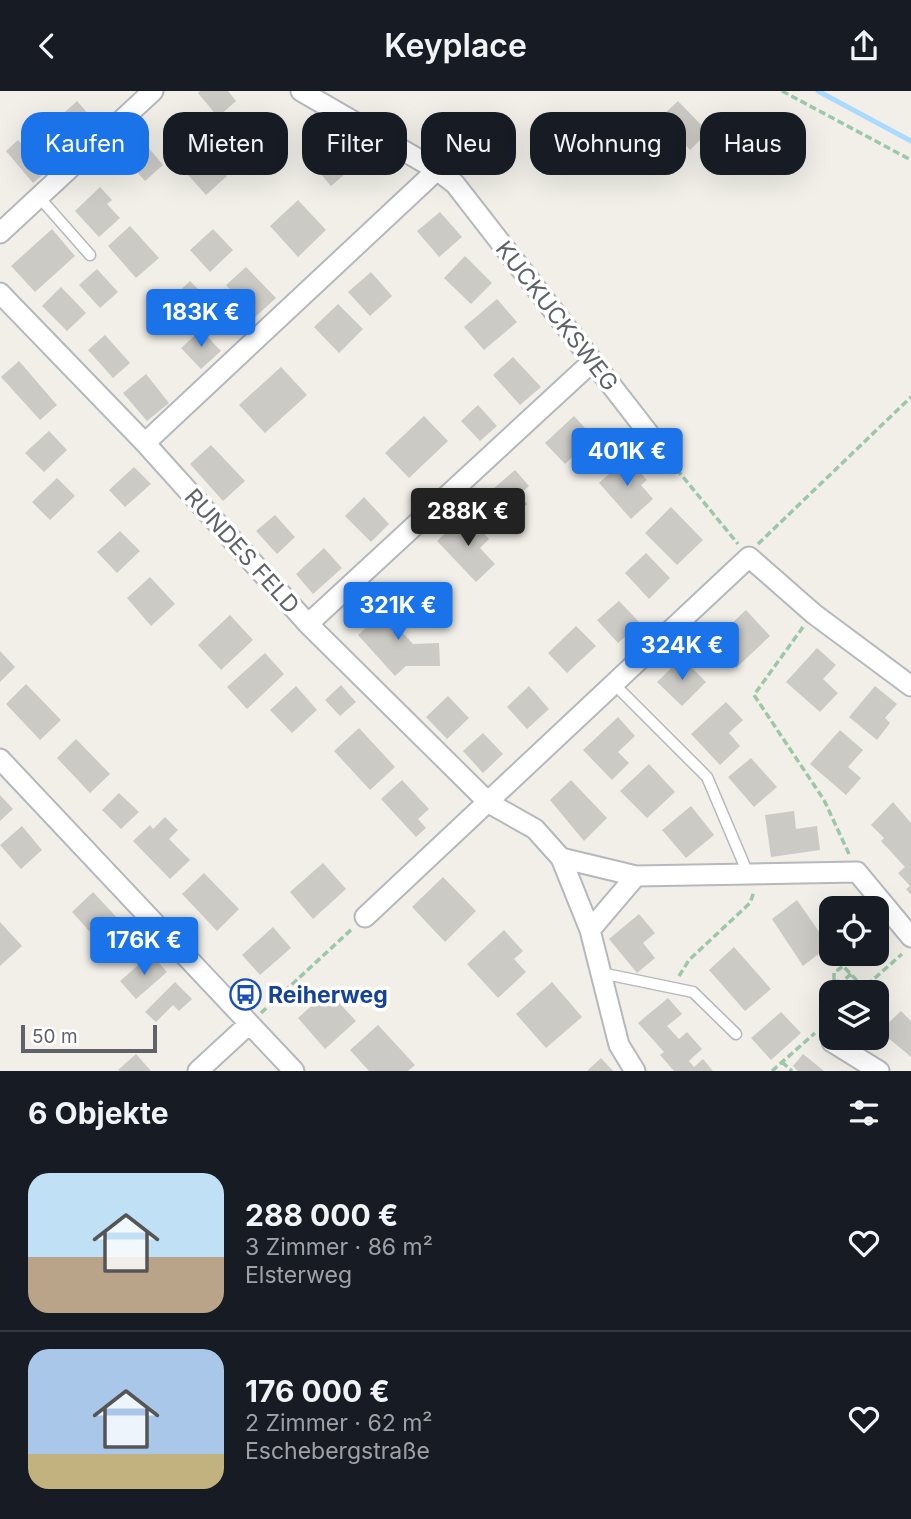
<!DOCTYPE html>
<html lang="de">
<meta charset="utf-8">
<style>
:root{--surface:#171b24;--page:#242831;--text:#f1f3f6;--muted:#9ea1a6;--line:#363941;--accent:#1a73e8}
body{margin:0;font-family:Inter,sans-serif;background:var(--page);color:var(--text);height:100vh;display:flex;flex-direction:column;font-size:26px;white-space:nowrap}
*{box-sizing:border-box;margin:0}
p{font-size:23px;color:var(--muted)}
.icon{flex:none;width:38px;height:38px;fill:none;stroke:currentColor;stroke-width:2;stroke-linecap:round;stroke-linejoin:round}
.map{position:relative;height:980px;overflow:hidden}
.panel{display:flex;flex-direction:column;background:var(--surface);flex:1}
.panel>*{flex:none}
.hud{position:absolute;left:21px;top:21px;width:870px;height:63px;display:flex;gap:14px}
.fabs{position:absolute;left:819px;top:805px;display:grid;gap:14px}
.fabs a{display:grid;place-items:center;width:70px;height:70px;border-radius:14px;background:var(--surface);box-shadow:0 7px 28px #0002;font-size:35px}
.scale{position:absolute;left:21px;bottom:18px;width:136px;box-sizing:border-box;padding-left:7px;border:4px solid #5f6368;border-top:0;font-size:19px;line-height:24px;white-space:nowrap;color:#5f6368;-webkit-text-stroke:5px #fff;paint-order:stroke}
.price{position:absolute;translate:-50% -60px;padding:0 16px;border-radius:7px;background:var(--accent);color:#fff;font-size:23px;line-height:46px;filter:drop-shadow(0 2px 4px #0008)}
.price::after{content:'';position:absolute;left:50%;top:42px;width:21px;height:16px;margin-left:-10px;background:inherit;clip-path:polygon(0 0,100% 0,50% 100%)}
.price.selected{background:#222;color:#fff}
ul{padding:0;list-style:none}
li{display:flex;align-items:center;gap:21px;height:175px;padding:0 28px}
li+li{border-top:2px solid var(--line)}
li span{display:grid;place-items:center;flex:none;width:196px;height:140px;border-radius:21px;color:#555}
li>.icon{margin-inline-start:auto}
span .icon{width:84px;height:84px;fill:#fffc;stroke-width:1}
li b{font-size:30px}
h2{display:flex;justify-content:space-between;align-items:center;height:84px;padding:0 28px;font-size:30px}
.pill{padding:0 24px;border-radius:21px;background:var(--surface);box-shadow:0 7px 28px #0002;font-size:24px;line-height:63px}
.pill.selected{background:var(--accent);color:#fff}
header{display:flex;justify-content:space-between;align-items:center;height:91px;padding:0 28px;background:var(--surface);font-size:32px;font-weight:600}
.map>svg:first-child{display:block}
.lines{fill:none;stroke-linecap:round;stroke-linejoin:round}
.stream{stroke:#aadaff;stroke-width:5}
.building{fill:#cccac5}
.service-casing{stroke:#b5b8bc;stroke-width:13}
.minor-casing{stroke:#b5b8bc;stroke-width:23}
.path{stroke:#9cc7a9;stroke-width:3.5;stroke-dasharray:7 3.5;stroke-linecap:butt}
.service{stroke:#fff;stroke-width:10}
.minor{stroke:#fff;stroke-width:19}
.labels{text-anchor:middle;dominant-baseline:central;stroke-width:7;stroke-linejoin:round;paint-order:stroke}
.street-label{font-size:23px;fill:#5f6368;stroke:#fff}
.transit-label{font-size:23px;font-weight:bold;fill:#164399;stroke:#fff;text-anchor:start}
</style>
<header><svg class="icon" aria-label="back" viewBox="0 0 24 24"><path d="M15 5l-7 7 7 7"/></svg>Keyplace<svg class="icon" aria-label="share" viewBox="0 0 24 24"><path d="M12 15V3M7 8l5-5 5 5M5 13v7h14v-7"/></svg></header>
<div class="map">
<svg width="911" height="980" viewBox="0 0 911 980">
<rect width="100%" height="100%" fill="#f1efe8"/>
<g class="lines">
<path class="stream" d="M818,0L911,50"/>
</g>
<path class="building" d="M200,0H228L236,10L218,26L198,2Z
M77,10L97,33L75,53L55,30Z
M678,10L708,41L690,59L660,27Z
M338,44L360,70L331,95L309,69Z
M18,49L33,66L50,51L63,67L33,92L6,60Z
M143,50L163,74L145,90L124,66Z
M200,56L227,85L206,104L180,75Z
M100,96L112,109L107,113L120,127L99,146L75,120Z
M298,109L326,139L298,166L270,135Z
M440,121L462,146L439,166L417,140Z
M130,135L159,167L136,187L108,155Z
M52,138L75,165L35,201L11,175Z
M213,138L233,159L210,181L190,159Z
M465,165L492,192L471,213L444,187Z
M246,176L276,207L255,226L226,194Z
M97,178L118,201L100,217L79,194Z
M371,181L392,205L370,225L348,201Z
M190,190L215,215L195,234L171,208Z
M61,196L86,222L67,240L42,215Z
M497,208L517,231L484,259L464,236Z
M338,213L363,238L339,262L314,236Z
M201,239L221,260L201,278L181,257Z
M105,244L130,272L113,287L88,259Z
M513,266L541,296L520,314L493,284Z
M19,270L57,314L40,329L1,286Z
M281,276L307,304L265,342L239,314Z
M146,283L169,312L147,330L123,302Z
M478,314L497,335L480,350L461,330Z
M424,325L448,350L409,387L385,362Z
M574,325L593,346L565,373L545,352Z
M49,340L67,359L44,381L25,362Z
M211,354L245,390L223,410L190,373Z
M627,367L647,389L641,394L653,408L631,428L599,392Z
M134,376L151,393L125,416L109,399Z
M515,379L529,395L519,404L527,413L508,429L486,404Z
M57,387L75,405L50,429L32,411Z
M364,406L389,433L371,451L345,425Z
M671,416L703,449L677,474L645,442Z
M466,423L489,448L480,457L495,473L476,491L437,450Z
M275,424L295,446L277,463L256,440Z
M120,440L140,460L117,482L97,461Z
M324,457L342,477L313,503L296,483Z
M646,462L670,487L649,508L625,482Z
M150,486L175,513L151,535L127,507Z
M397,509L414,528L401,540L413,553L439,552L440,575H406L395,585L358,544Z
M619,510L640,532L618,552L597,529Z
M746,519L770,545L736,577L712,551Z
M230,524L253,549L221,579L198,554Z
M576,535L596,555L567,582L548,562Z
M817,557L836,574L823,588L838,602L820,621L786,591Z
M0,560L15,576L0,591Z
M265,562L284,583L247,618L227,596Z
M682,567L706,591L682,615L657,591Z
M26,593L61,629L40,649L6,613Z
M341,594L356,611L340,625L325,609Z
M296,595L317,619L292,642L270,619Z
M529,595L549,618L527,638L507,616Z
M875,595L897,613L885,627L890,632L877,649L849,626Z
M448,605L469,627L447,648L426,626Z
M726,611L743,629L729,642L740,655L720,674L691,643Z
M618,626L635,645L618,661L629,672L612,689L583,659Z
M359,637L395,676L370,699L334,660Z
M840,639L863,659L848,676L861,687L846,704L810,673Z
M483,642L503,663L483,682L463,660Z
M76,648L110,683L90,702L57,667Z
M751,667L777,696L754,716L728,686Z
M649,673L675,701L647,727L620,700Z
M402,689L429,718L418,728L426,737L416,746L381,708Z
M571,689L607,727L584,750L550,709Z
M119,702L139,721L121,738L102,719Z
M0,704L13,718L0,730Z
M893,711L911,732V804L906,798L910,795L898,782L905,776L881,750L884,747L871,734Z
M691,715L714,744L686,767L662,739Z
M794,720L796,738L817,735L820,759L771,766L765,724Z
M165,726L178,739L169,748L190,769L170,788L133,750L150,734L153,738Z
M22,735L42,759L21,778L0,754Z
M323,772L346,798L313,828L290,801Z
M204,782L239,818L217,840L182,803Z
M443,786L476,820L445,851L412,816Z
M93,801L135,846L113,866L72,821Z
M797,809L829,855L803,875L772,828Z
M639,823L655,842L643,852L655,867L637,882L609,848Z
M0,831L22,855L0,875Z
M273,836L291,857L260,884L242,864Z
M504,839L523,860L514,868L526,881L498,907L467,873Z
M734,856L771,898L745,920L709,879Z
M151,863L167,881L136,908L120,890Z
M175,891L192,908L179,920L173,914L156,931L145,921Z
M552,891L582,926L546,957L516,923Z
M328,900L356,930L325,958L298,927Z
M668,907L682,923L667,935L679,948L687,941L702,958L689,970L694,976L703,968L713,980H674L660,964L664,961L638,932Z
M901,920L911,930V966L880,940Z
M781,921L801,942L771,969L751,947Z
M378,934L415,974L408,980H369L350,959Z
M136,963L151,980H120L118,979Z
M803,963L824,980H798L793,975Z
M601,967L613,980H587Z"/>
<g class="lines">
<defs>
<path id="service" d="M39,106L90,164
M614,593L707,686L749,785
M601,882L693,901L736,943"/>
<path id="minor" d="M301,0L437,79L455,93L660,357
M0,142L153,0
M0,202L145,352L308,533L489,712L535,738L561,767L590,839L619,954L635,980
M145,352L437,79
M308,533L593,270
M0,668L294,980
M561,767L636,785L857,781L911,846
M365,826L749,466L814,523L911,595
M590,839L636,785
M832,951L879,980
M198,980L249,933"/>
</defs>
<use href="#service" class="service-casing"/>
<use href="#minor" class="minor-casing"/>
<path class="path" d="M782,0L911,69
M670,370L738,453
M758,453L911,306
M803,536L754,604L824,709L849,763
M851,883L842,891L834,890V882L843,875L864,897
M679,885L689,869L750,812L754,801
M859,901L902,863
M261,922L353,837
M823,934L831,927
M782,971L792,980
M772,980L815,942"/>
<use href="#service" class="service"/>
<use href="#minor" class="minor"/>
</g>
<defs>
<symbol id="bus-ring" viewBox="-11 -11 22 22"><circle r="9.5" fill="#fff" stroke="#1a4fb4" stroke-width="1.5"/><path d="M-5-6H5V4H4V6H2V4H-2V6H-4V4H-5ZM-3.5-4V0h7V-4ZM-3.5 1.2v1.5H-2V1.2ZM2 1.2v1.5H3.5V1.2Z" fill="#1a4fb4"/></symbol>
</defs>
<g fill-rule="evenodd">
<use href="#bus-ring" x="228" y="886" width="35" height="35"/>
</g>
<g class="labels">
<g class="street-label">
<text transform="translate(557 225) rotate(52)">KUCKUCKSWEG</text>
<text transform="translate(242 460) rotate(48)">RUNDES FELD</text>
</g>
<g class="transit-label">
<text x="268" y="904">Reiherweg</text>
</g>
</g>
</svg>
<div class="fabs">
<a><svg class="icon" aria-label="locate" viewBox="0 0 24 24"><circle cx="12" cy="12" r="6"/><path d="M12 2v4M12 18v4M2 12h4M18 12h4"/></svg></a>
<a><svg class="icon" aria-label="layers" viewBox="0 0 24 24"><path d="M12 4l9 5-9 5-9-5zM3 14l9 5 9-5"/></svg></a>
</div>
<div class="scale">50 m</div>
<b class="price" style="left:201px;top:258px">183K €</b>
<b class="price" style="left:627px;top:397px">401K €</b>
<b class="price selected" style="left:468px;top:457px">288K €</b>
<b class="price" style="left:398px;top:551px">321K €</b>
<b class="price" style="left:682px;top:591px">324K €</b>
<b class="price" style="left:144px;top:886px">176K €</b>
<div class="hud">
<a class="pill selected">Kaufen</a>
<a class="pill">Mieten</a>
<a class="pill">Filter</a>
<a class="pill">Neu</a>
<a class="pill">Wohnung</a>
<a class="pill">Haus</a>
</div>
</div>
<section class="panel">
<h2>6 Objekte<svg class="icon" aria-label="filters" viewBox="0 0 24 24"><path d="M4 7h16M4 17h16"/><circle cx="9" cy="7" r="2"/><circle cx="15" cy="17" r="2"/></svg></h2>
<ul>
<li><span style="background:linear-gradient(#bfe0f5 60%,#b9a48a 0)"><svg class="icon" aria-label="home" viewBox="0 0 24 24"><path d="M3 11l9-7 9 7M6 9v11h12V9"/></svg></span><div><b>288 000 €</b><p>3 Zimmer · 86 m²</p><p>Elsterweg</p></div><svg class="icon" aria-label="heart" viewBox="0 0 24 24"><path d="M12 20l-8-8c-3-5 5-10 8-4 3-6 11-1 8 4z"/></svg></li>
<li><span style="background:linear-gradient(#a9c7e8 75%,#c2b280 0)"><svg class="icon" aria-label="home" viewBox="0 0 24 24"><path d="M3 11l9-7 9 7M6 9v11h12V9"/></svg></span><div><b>176 000 €</b><p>2 Zimmer · 62 m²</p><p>Eschebergstraße</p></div><svg class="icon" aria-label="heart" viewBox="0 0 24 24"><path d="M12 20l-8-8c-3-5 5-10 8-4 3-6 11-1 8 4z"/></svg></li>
</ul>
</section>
